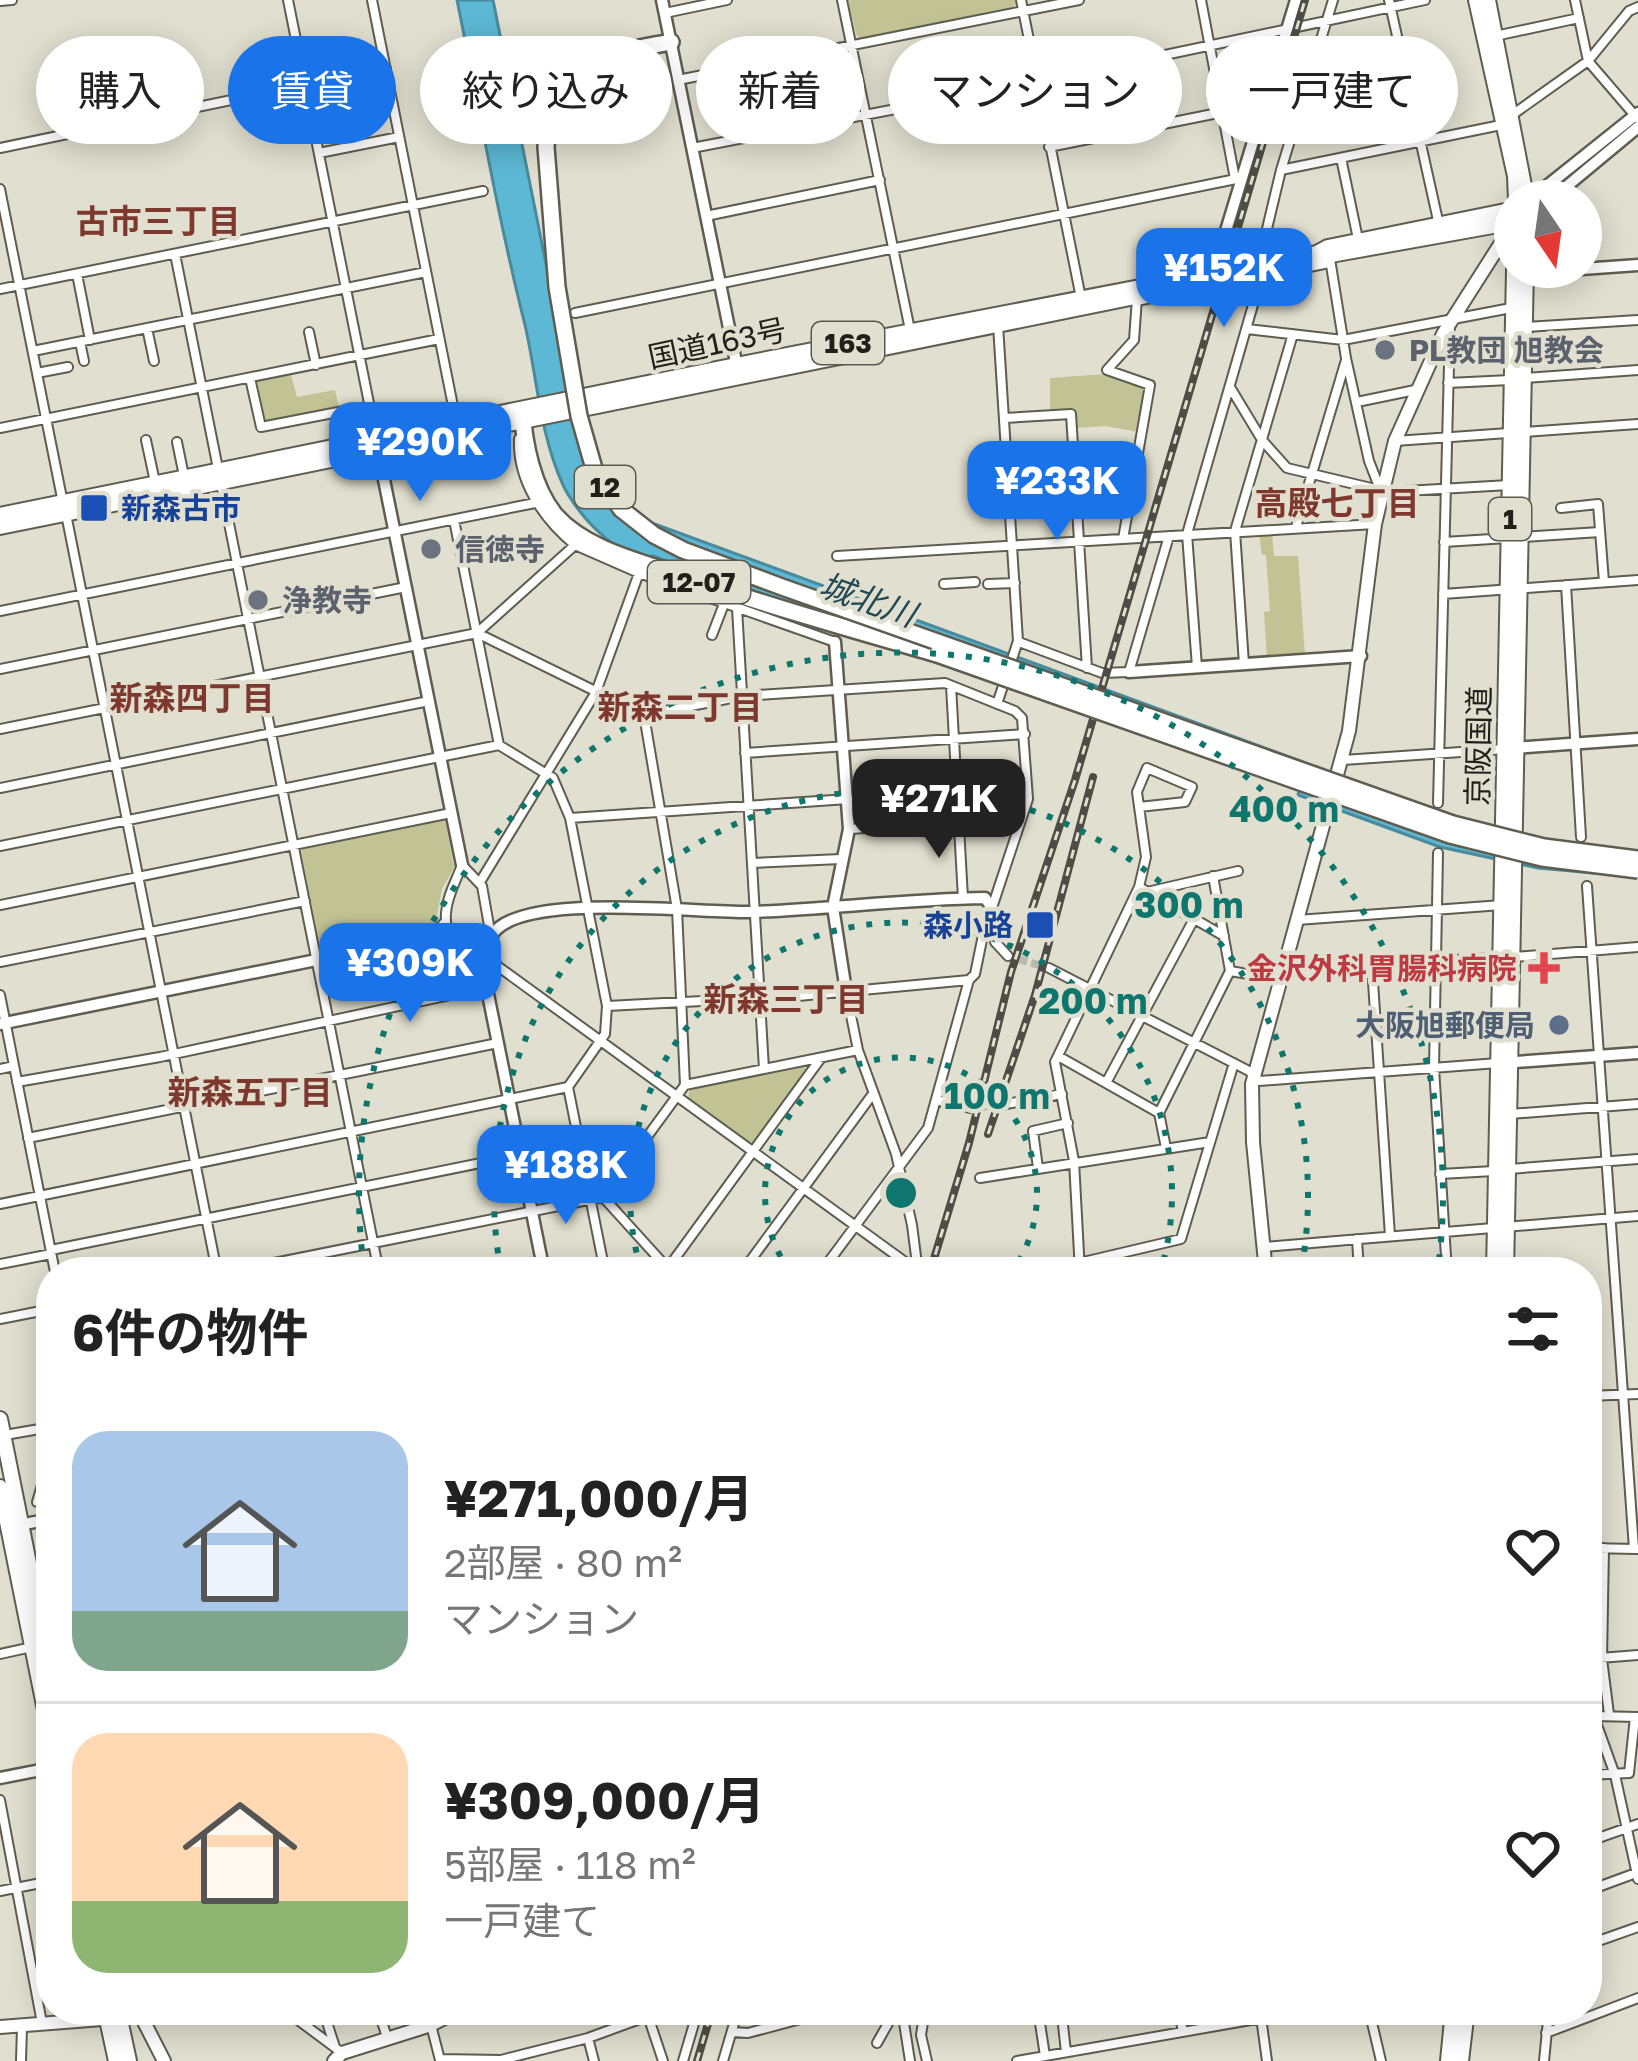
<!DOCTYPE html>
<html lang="ja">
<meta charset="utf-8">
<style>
:root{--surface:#fff;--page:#f2f2f2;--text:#222;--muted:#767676;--line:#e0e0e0;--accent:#1a73e8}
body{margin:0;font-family:"Golos Text","Noto Sans JP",sans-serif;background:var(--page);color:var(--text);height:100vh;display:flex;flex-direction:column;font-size:45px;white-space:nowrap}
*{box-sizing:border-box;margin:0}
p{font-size:39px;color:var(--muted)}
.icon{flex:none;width:66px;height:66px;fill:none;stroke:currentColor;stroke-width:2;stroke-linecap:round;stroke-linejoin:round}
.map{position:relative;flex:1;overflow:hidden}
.sheet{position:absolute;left:36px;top:1257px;width:1566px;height:768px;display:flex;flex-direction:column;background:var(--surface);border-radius:48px;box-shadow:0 6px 30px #0003}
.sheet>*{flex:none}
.banner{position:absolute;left:36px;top:36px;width:1566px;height:108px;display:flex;gap:24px}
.needle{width:78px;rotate:167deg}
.fabs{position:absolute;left:1494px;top:180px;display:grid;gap:24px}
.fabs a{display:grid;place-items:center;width:108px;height:108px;border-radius:50%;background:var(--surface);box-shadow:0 6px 30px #0003;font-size:60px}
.price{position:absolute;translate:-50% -102px;padding:0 27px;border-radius:24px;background:var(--accent);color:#fff;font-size:39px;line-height:78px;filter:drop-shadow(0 3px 6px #0008)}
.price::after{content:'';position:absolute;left:50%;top:72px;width:36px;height:27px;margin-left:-18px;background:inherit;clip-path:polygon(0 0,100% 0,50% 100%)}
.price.on{background:#222;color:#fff}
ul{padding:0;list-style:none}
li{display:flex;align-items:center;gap:36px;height:300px;padding:0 36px}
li+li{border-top:3px solid var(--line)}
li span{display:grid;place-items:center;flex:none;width:336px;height:240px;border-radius:36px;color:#555}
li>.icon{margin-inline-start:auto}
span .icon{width:144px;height:144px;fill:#fffc;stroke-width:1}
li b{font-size:51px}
h2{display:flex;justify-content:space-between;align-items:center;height:144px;padding:0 36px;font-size:51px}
.chip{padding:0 42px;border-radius:54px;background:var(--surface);box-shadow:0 6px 30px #0003;font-size:42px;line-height:108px}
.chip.on{background:var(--accent);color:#fff}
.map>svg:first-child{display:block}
.green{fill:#c1c394}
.water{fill:#5cb8d5;stroke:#4a8a9d;stroke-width:3}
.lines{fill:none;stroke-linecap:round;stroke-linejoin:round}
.minor-tunnel{stroke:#bab9ab;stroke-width:8;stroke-dasharray:8 4;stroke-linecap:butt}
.minor-casing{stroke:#5f5d50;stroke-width:12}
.tertiary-casing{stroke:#5f5d50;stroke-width:15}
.secondary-casing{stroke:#5f5d50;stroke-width:16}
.trunk-casing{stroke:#5f5d50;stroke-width:18}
.motorway-casing{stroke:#5f5d50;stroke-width:20}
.minor{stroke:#fff;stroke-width:8}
.tertiary{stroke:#fff;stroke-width:10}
.secondary{stroke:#fff;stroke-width:12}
.trunk{stroke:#fff;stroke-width:14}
.motorway{stroke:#fff;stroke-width:15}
.rail-casing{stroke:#4e4d45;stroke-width:8}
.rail{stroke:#e1dfcf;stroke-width:3;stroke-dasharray:9;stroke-linecap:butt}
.motorway-bridge-casing{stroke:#5f5d50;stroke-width:20;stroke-linecap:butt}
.motorway-bridge{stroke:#fff;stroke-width:15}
.ring{fill:none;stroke:#0f766e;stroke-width:6;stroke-dasharray:6 12}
.worship-dot{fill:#6b7280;stroke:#e1dfcf;stroke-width:4.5}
.transit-dot{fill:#1a4fb4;stroke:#e1dfcf;stroke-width:4.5}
.health-dot{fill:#e0444e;stroke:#e1dfcf;stroke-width:4.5}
.service-dot{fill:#5c6f8a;stroke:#e1dfcf;stroke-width:4.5}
.labels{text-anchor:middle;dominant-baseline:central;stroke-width:9;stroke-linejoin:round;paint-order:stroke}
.shield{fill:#e1dfcf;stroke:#5a5950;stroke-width:3}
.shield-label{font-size:27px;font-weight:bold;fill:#201f19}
.street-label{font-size:30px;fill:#201f19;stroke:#e1dfcf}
.worship-label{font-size:30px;font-weight:bold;fill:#5b616d;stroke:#e1dfcf;text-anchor:start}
.transit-label{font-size:30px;font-weight:bold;fill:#164399;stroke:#e1dfcf;text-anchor:start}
.health-label{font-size:30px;font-weight:bold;fill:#be3a42;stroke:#e1dfcf;text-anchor:end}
.service-label{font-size:30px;font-weight:bold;fill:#4e5e75;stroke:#e1dfcf;text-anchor:end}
.neighbourhood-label{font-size:33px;font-weight:bold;fill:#7e382d;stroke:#e1dfcf}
.water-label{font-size:33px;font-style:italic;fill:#204955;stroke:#e1dfcf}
.centre{fill:#0f766e;stroke:#e1dfcf;stroke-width:6}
.ring-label{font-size:36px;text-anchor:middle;font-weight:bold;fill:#0f766e;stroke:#e1dfcf;stroke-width:9;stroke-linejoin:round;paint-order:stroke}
</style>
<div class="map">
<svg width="1638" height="2061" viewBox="0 0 1638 2061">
<rect width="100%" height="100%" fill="#e1dfcf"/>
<path class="green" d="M848,0H1015L1016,4L1013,8L861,39L856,34Z
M1106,374L1144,385L1138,432L1106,426L1074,428L1073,412L1050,411V378Z
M291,375L297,397L335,390L339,409L267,423L262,421L254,383Z
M1272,532L1274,556H1298L1305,656L1267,659L1264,612L1270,611L1266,555H1262L1259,533Z
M445,819L454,868L442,889L435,925L327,951L320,946L301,852L304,847Z
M804,1066L806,1070L755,1141L749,1143L688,1098L690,1089Z"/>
<path class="water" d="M457,0H493L585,458L630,515L1472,824L1571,844L1638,877L1538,868L1440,847L1298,795L1299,790L653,556C618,561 577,514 563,485C540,435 537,377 525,325C498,218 479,108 457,0Z"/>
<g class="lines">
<path class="minor-tunnel" d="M1008,956L1049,968
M970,1108L1001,1105"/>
<defs>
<path id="minor" d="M288,0L376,438
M372,0L455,416
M842,0L910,330
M1021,0L1081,298
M1201,0L1235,179
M1389,0L1439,225
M1575,0L1588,61L1637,118
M0,1L12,0
M665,13L727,0
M1495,36L1579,18
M678,80L1079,0
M1305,98L1406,75
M1512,115L1588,61L1629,11L1638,7
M1049,147L1223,112
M0,148L386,68
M692,148L1037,82L1425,0
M319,153L399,137
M1341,158L1358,239
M1281,170L1501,125
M0,189L63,503
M706,216L880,180
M175,254L379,1272
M1260,258L1281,170L1333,0
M1330,259L1346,358L1369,461L1380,489
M77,274L90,340
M0,289L483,191
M575,313L1241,178
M1526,327L1638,320
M147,328L154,361
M1247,329L1343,340L1511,308
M309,332L316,365
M80,342L84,361
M33,351L426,272
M37,373L68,367
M250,378L261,427L369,406
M1525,378L1638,370
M1448,383L1510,380
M1230,387L1262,440L1287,468L1388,492L1509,485
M1357,402L1415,390
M1005,418L1071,414L1087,668
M0,428L439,339
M414,429L415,423L455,414
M519,439C517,480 543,519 575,545
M146,440L155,482
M1395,441L1638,424
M177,442L184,476
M1561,508L1598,504L1604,582
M66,514L217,1272
M454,520L499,745
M1296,527L1346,360
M1522,537L1600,532
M1123,539L1150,385L1107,370L1134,340L1137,298
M1444,542L1508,538
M837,556L1375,524
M944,584L975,582
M988,584L1015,583
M1566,585L1581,837
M1443,594L1638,580
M737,608L764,1069
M0,611L535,503
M477,633L644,715L742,696L945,683L1015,711L1022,718L1028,799L983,935L975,974L969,980L928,1128L821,1272
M712,635L724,604
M1019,642L1102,673L1129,672L1169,536
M1244,664L1235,531L1293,334
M1197,667L1187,534L1259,284L1258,275
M0,669L406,587
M951,686L963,898
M997,704L1018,641L998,325
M0,729L477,633L575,545L639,573L835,642
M745,753L1025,734
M1343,760L1505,749
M0,788L429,701
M1438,803L1450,325
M570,818L848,799
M849,829L1020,819
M0,846L499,745L553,778L570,818L607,1006L605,1034L568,1087L0,1204
M1438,853L1434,1068L1447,1272
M752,863L841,859
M462,865L482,886L496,965L493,973C460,987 444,940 446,913C447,896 456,881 462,865Z
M1213,876L1230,971L1278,979
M480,882L596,692L639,573
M1587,886L1634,1549
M1139,887L1224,936
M1147,892L1238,871
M0,905L451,813
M993,915L995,942L1008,956
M1297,920L1502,905
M444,923L430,937L442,940L451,949
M1514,957L1638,947
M0,962L305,901
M496,965L919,1272
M1372,967L1390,1236
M1049,968L1249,1071L1259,1081L1498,1063
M1282,972L1500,957
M846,991L858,1050L896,1154L912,1225L918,1272
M0,995L55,1272
M607,1006L798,996L969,980
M1058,1056L1159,1113
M0,1069L14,1066
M17,1082L160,1057L483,988
M1106,1083L1194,919
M685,1085L858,1050
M568,1087L605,1272
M936,1100L970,1108
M1001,1105L1062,1094
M1510,1114L1638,1104
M28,1138L498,1043
M1166,1148L1159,1113L1230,971
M1038,1168L1033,1131L1068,1123
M1509,1169L1638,1159
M1440,1174L1494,1171
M980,1178L1210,1142
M603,1197L670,1271
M1357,1239L1359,1272
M1264,1247L1638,1216
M51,1250L520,1155
M1079,1263L1181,1239L1234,1063
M0,1264L51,1254
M229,1272L603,1197L685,1085L677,909L644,715
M665,1272L821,1058
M742,1272L872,1095
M1080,1272L1074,1161L1055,1062L1139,887L1146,857L1137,792L1147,768L1192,787L1185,802L1139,807
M0,1319L51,1309
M1587,1396L1638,1394
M5,1435L51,1427
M37,1502L51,1454
M1587,1548L1637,1549
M1604,1548L1602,1659L1609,1714
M1587,1591L1603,1592
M0,1654L32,1647
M1587,1659L1638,1655
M1587,1697L1615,1775L1638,1879
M1594,1716L1637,1717
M1587,1775L1629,1773L1635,1717
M0,1800L42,2023
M1587,1842L1638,1824
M0,1891L51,1881
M1587,1891L1636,1873
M1587,1945L1638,1927
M323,2010L335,2047
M378,2010L387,2037
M646,2010L663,2061
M902,2010L910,2061
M925,2010L921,2035L927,2061
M1038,2010L1045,2056
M1178,2010L1183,2031
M1260,2010L1267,2061
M1369,2010L1381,2061
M294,2011L298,2020L341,2052
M143,2016L280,2011L295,2014
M431,2025L440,2060
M732,2032L748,2033L834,2010
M1546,2033L1638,1998
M588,2038L594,2061
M877,2043L890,2020L901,2011
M1066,2052L1062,2016L1080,2010
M440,2059L501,2060L588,2038L648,2016
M21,2061L22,2027
M683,2061L698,2010
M723,2061L738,2010
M1017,2061L1308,2010
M1544,2061L1549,2010"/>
<path id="tertiary" d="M662,0L737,367
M1528,201L1638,113
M1549,201L1638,127
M1215,267L1296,0
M1526,273L1638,265
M377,445L462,865
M835,642L849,829L833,907L846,991
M1129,672L1361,656
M1514,748L1638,739
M492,935C520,890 702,914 753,912C830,909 907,899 985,898L992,908
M488,994L544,1272
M0,1024L430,937
M1502,1063L1638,1053
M19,1525L51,1519
M0,1778L51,1768"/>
<path id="secondary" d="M1266,1272L1253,1142L1252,1084L1349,731L1375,524L1395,441L1443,334L1515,221
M0,2027L141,2016L164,2061
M334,2061L342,2053L431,2025L460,2010"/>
<path id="trunk" d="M1476,0L1515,176L1516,201
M1488,0L1527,201
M1314,258L1515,222
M1137,298L1325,261
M0,515L736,365L1317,253L1328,247L1515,209
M0,527L1140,296
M1494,1272L1515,220
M1506,1272L1526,267
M0,1419L51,1673
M0,1487L51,1740
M105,2010L116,2061
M118,2010L129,2061
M1448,2061L1453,2010
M1461,2061L1467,2010"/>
<path id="motorway" d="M549,111C568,56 621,52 671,42
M522,410C524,444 533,488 555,515C585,549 638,561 679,575C765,605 850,629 937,654"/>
</defs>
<use href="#minor" class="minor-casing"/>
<use href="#tertiary" class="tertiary-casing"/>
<use href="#secondary" class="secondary-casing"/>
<use href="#trunk" class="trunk-casing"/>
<use href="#motorway" class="motorway-casing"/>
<use href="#minor" class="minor"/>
<use href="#tertiary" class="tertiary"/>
<use href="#secondary" class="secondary"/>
<use href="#trunk" class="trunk"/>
<use href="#motorway" class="motorway"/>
<defs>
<path id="rail" d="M988,1134L1035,995L1093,777
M930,1272L969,1143L1011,972L1075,780L1305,0
M697,2061L712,2010"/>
</defs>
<use href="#rail" class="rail-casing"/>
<use href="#rail" class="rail"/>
<defs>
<path id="motorway-bridge" d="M549,111L546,147L557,287L579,416L595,472L621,509L654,535L683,550L782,587L1453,824L1544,847L1638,859
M937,654L1450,835L1542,858L1638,870"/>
</defs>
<use href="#motorway-bridge" class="motorway-bridge-casing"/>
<use href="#motorway-bridge" class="motorway-bridge"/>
</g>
<g class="ring">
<path d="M790 1272A136 136 0 1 1 1012 1272"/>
<path d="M641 1270A271 271 0 1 1 1161 1270"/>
<path d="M501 1271A407 407 0 1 1 1301 1271"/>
<path d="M364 1268A542 542 0 1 1 1438 1268"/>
</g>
<g class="worship-dot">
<circle cx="1385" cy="350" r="12"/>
<circle cx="431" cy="549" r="12"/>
<circle cx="258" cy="600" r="12"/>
</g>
<g class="transit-dot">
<rect x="79" y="493" width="30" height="30" rx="6"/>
<rect x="1025" y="910" width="30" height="30" rx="6"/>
</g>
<path class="health-dot" d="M1538 950h12v12h12v12h-12v12h-12v-12h-12v-12h12z"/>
<circle class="service-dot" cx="1559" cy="1025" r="12"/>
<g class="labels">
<g class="shield">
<rect x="812" y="322" width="72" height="42" rx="9"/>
<rect x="575" y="466" width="60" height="42" rx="9"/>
<rect x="1489" y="498" width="42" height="42" rx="9"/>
<rect x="648" y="561" width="102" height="42" rx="9"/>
</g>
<g class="shield-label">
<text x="848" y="343">163</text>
<text x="605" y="487">12</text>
<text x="1510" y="519">1</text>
<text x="699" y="582">12-07</text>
</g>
<g class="street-label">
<text transform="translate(717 343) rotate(-12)">国道163号</text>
<text transform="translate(1478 746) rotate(-89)">京阪国道</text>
</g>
<g class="worship-label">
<text x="1409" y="350">PL教団 旭教会</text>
<text x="455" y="549">信徳寺</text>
<text x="282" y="600">浄教寺</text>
</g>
<g class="transit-label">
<text x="121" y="508">新森古市</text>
<text x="1013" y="925" text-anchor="end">森小路</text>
</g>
<g class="health-label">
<text x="1517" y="968">金沢外科胃腸科病院</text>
</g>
<g class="service-label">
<text x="1535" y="1025">大阪旭郵便局</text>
</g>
<g class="neighbourhood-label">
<text x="158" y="220">古市三丁目</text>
<text x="1337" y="502">高殿七丁目</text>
<text x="192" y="697">新森四丁目</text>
<text x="680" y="706">新森二丁目</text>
<text x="786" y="998">新森三丁目</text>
<text x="250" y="1091">新森五丁目</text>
</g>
<g class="water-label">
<text transform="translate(868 599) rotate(19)">城北川</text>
</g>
</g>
<circle cx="901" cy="1193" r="18" class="centre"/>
<g class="ring-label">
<text x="1284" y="822">400 m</text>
<text x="1189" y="918">300 m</text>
<text x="1093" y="1014">200 m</text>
<text x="997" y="1109">100 m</text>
</g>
</svg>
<div class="fabs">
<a><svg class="needle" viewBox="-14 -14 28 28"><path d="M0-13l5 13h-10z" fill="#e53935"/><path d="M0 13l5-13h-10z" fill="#767676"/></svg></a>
</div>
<b class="price" style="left:1224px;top:330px">¥152K</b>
<b class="price" style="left:420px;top:504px">¥290K</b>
<b class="price" style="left:1057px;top:543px">¥233K</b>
<b class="price on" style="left:939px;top:861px">¥271K</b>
<b class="price" style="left:410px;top:1025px">¥309K</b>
<b class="price" style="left:566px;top:1227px">¥188K</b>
<div class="banner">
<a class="chip">購入</a>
<a class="chip on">賃貸</a>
<a class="chip">絞り込み</a>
<a class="chip">新着</a>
<a class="chip">マンション</a>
<a class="chip">一戸建て</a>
</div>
<section class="sheet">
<h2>6件の物件<svg class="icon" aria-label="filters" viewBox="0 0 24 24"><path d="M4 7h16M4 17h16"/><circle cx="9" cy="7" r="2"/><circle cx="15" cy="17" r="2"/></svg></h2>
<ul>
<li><span style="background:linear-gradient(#a9c7e8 75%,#7fa58c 0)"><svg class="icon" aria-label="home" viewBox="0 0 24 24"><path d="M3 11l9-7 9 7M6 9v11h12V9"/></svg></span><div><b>¥271,000/月</b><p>2部屋 · 80 m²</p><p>マンション</p></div><svg class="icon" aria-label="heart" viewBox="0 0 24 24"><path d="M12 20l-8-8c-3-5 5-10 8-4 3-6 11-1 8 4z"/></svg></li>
<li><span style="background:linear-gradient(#ffd9b3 70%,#8fb573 0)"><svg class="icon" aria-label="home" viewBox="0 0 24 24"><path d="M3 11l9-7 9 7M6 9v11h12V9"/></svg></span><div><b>¥309,000/月</b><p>5部屋 · 118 m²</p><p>一戸建て</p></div><svg class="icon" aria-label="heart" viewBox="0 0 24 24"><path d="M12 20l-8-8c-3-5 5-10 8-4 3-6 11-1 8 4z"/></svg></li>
</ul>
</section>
</div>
